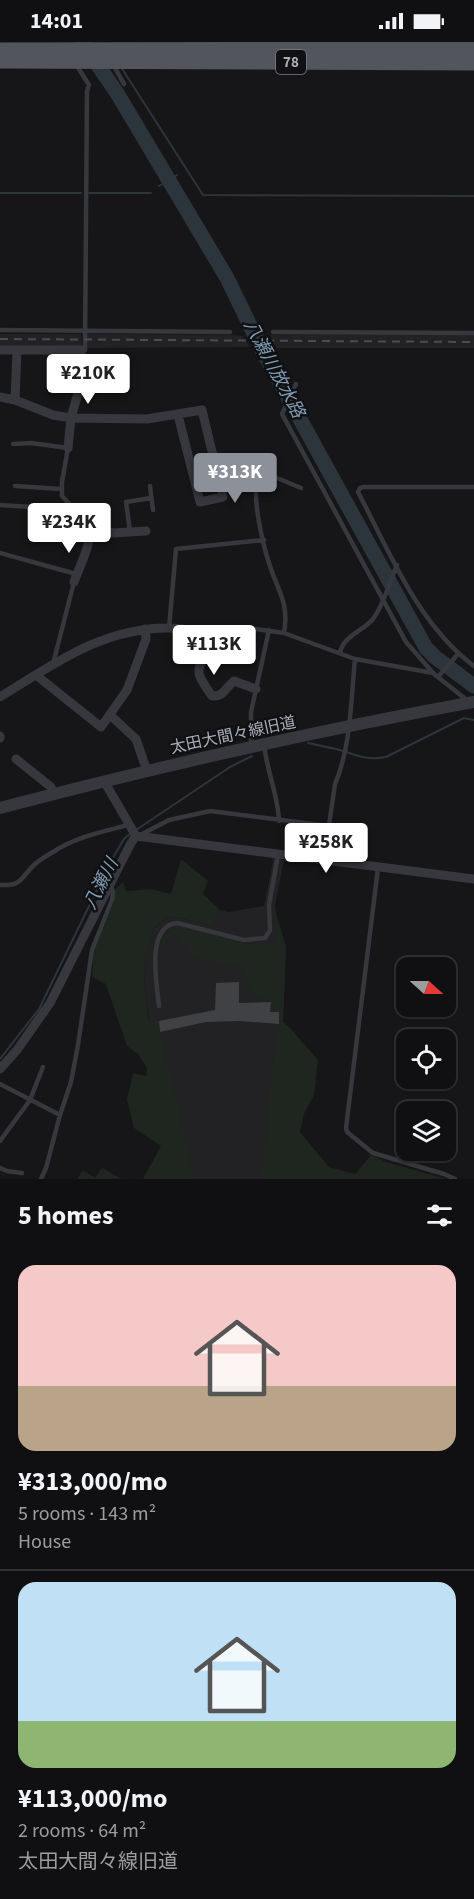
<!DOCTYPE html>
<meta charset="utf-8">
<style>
:root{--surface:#101012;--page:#19191b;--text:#f1f3f6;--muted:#9c9d9f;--line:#303032;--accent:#8c9099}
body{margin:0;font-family:"Source Sans 3","Noto Sans JP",sans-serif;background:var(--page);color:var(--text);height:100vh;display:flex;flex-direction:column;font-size:22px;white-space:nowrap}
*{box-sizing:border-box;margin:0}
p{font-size:20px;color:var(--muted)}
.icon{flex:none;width:33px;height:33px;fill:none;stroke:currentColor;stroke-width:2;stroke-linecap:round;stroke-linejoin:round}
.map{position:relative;height:1137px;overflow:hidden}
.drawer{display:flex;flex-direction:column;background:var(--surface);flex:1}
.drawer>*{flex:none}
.needle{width:39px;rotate:111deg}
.fabs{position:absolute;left:396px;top:915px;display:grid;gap:12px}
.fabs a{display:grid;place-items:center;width:60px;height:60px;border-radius:12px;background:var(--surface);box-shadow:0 2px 4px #0004,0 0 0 2px var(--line);font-size:30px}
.price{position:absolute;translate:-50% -51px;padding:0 14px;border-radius:6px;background:#fff;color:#222;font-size:20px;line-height:39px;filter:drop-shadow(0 2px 3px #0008)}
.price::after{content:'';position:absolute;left:50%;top:36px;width:18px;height:14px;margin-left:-9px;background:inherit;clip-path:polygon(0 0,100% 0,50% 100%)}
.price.active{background:var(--accent);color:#fff}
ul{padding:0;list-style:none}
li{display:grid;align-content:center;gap:12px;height:318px;padding:0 18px}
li+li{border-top:2px solid var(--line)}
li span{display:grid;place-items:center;height:186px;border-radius:18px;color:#555}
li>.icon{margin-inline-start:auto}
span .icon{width:108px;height:108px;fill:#fffc;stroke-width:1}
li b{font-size:26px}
h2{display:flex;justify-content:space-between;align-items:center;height:72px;padding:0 18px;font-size:26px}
.status{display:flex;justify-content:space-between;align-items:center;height:42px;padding:0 30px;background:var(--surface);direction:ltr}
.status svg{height:16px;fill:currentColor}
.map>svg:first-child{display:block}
.built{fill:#222225}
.green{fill:#1e261f}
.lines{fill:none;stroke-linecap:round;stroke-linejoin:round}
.stream{stroke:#2c353c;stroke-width:2}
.river{stroke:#2c353c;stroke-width:15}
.building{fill:#404145}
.service{stroke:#37383d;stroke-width:4.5}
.minor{stroke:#37383d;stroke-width:9}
.tertiary{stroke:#37383d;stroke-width:12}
.primary{stroke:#53555c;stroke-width:15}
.rail{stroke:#4a4c52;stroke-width:2;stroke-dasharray:8 6;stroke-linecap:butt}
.labels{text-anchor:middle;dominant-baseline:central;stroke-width:5;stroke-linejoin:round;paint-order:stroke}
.shield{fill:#111113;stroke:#7b7e86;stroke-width:1.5}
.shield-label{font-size:15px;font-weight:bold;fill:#a8adb8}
.street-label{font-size:16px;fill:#a8adb8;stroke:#111113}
.water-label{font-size:18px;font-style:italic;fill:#7f9bb3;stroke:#111113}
</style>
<div class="status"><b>14:01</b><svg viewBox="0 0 49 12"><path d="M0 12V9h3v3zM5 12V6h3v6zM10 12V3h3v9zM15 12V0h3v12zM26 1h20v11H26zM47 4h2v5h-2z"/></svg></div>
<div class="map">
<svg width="474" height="1137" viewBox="0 0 474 1137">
<rect width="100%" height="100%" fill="#161618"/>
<path class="built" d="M0,292H81L82,305L0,304Z
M89,292L231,293L243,294L250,305L87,306V293Z
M405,292L474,293V306H276L270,293Z
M272,816L284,818L275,863L276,872L286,905L283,986L269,1137H184L151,991L144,941L146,913L154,886L161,880L172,874L212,884L220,868L229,870L264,864L273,820Z"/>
<path class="green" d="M181,817L208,839L203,852L220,868L212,884L172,874L161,880L154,886L146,913L144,940L149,980L159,979L160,990L195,1137H143L161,1104L134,1086L127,1057L133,1031L146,1034L147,1026L139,1013L127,1004L106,942L92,935L94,908L114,860V848L123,840L126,849L151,847L171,852Z
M275,863L276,872L286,905L283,980L290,986L318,1018L314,1053L304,1072L300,1090L329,1125L355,1132L371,1113L386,1120L446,1137H261L272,1024L279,982V971L270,970L271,960C251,957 246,946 244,926L198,917L175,894L170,895L161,908L163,895L173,886L194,889L246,902L277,903L273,868Z
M102,1126L122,1137H77L83,1128L95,1136Z"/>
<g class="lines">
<path class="stream" d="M121,25L203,153L474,154
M159,144L177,133
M0,151H81
M89,151H151
M308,701C317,703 326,705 336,707C355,712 365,719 386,715L464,676L474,678
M136,788L230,725L252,714
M0,1017L39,967L111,819L124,797L131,791"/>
<path class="river" d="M82,0L117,51L227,236L262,308L426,606L435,615L474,644"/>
</g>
<path class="building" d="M239,940V961L271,960L270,970H279V982L240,979L206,980L160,990L159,979L215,968L216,941Z"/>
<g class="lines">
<path class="service" d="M113,22L124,42
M77,24L89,43L87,49L85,308
M0,288L230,290
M273,290L474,291
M296,342L282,372L406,600L434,632L468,659
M13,402L31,401L68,406L62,440V454L88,482
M15,444L61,447
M150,444L153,468
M474,445H364L360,446L358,450C390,511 418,582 474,624
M0,463L63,467L70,464
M130,489L126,460L151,456
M0,511L76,532
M169,586L176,507L264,498
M209,590L227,587H256L284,591L355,617L433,631
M284,591C286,581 286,573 284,563C281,550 274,537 270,524C264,507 251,454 258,438C260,435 262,434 265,431L301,446
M340,611C343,594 363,589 373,577C384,562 389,541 397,523
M53,622L74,540
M438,635L458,612
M264,703C267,729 278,753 279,779
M251,704V670L269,588
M142,792L169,778L210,769L329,784
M324,818L335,742C351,705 351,657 355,617
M378,826L346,1086L347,1090L373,1111L444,1132L455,1137
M0,843C19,844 20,839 31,826C36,820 46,814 53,810C76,795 102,790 128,783
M159,964C157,943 145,884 177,881L244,898L265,896L270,888L269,863L278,813
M0,1042L60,1073
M0,1099L30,1058L43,1025
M0,1126L7,1129L22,1131
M41,1137L46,1126L60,1073L71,1040L78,1003L92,908L112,858L113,850L111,844"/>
<path class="minor" d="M0,308H81V340L71,376L68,406
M0,355L15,358L53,373L71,376L147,377L202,368L223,455L200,460L178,373
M15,358L17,308
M90,487L114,491L146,489
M74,540C79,525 95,496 88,482
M204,590L209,602C197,631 193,627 212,654C224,655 225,646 234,639L256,647
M36,633L101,685L127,648L146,597L145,587
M0,655C54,622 102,586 168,586C181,586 195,589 209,590
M110,673L136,697L147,729
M0,694V696
M16,717L51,745L54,752
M104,739L136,794
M136,794L474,837
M0,1027L17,1008L50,961L131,801L136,794"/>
<path class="tertiary" d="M0,766C156,725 315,689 474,660"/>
<path class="primary" d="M0,8L474,7
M0,19L474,21"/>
<path class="rail" d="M0,297L474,300"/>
</g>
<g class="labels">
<rect class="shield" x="276" y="8" width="30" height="24" rx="4.5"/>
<g class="shield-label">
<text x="291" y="20">78</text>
</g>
<g class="street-label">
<text transform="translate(233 693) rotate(-12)">太田大間々線旧道</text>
</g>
<g class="water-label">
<text transform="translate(274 327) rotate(62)">八瀬川放水路</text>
<text transform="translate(101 842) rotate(-63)">八瀬川</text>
</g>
</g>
</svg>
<div class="fabs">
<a><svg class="needle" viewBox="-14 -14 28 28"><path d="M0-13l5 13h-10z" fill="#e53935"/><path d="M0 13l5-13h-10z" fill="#9c9d9f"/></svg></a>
<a><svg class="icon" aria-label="locate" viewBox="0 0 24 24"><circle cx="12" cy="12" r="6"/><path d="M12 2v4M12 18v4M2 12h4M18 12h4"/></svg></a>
<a><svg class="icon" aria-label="layers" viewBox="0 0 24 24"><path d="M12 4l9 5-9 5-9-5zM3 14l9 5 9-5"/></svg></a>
</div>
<b class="price" style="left:88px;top:363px">¥210K</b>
<b class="price active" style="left:235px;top:462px">¥313K</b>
<b class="price" style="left:69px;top:512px">¥234K</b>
<b class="price" style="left:214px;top:634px">¥113K</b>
<b class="price" style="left:326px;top:832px">¥258K</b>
</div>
<section class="drawer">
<h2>5 homes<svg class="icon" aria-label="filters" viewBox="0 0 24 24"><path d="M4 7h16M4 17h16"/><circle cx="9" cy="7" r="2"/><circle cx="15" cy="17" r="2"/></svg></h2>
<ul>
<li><span style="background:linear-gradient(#f6c9c9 65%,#b9a48a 0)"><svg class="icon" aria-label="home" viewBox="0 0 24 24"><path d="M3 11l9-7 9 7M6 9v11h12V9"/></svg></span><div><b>¥313,000/mo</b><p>5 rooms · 143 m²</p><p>House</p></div></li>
<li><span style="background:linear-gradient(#bfe0f5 75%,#8fb573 0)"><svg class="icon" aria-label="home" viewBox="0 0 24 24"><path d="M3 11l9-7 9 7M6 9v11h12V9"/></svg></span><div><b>¥113,000/mo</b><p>2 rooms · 64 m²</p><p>太田大間々線旧道</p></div></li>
</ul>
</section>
